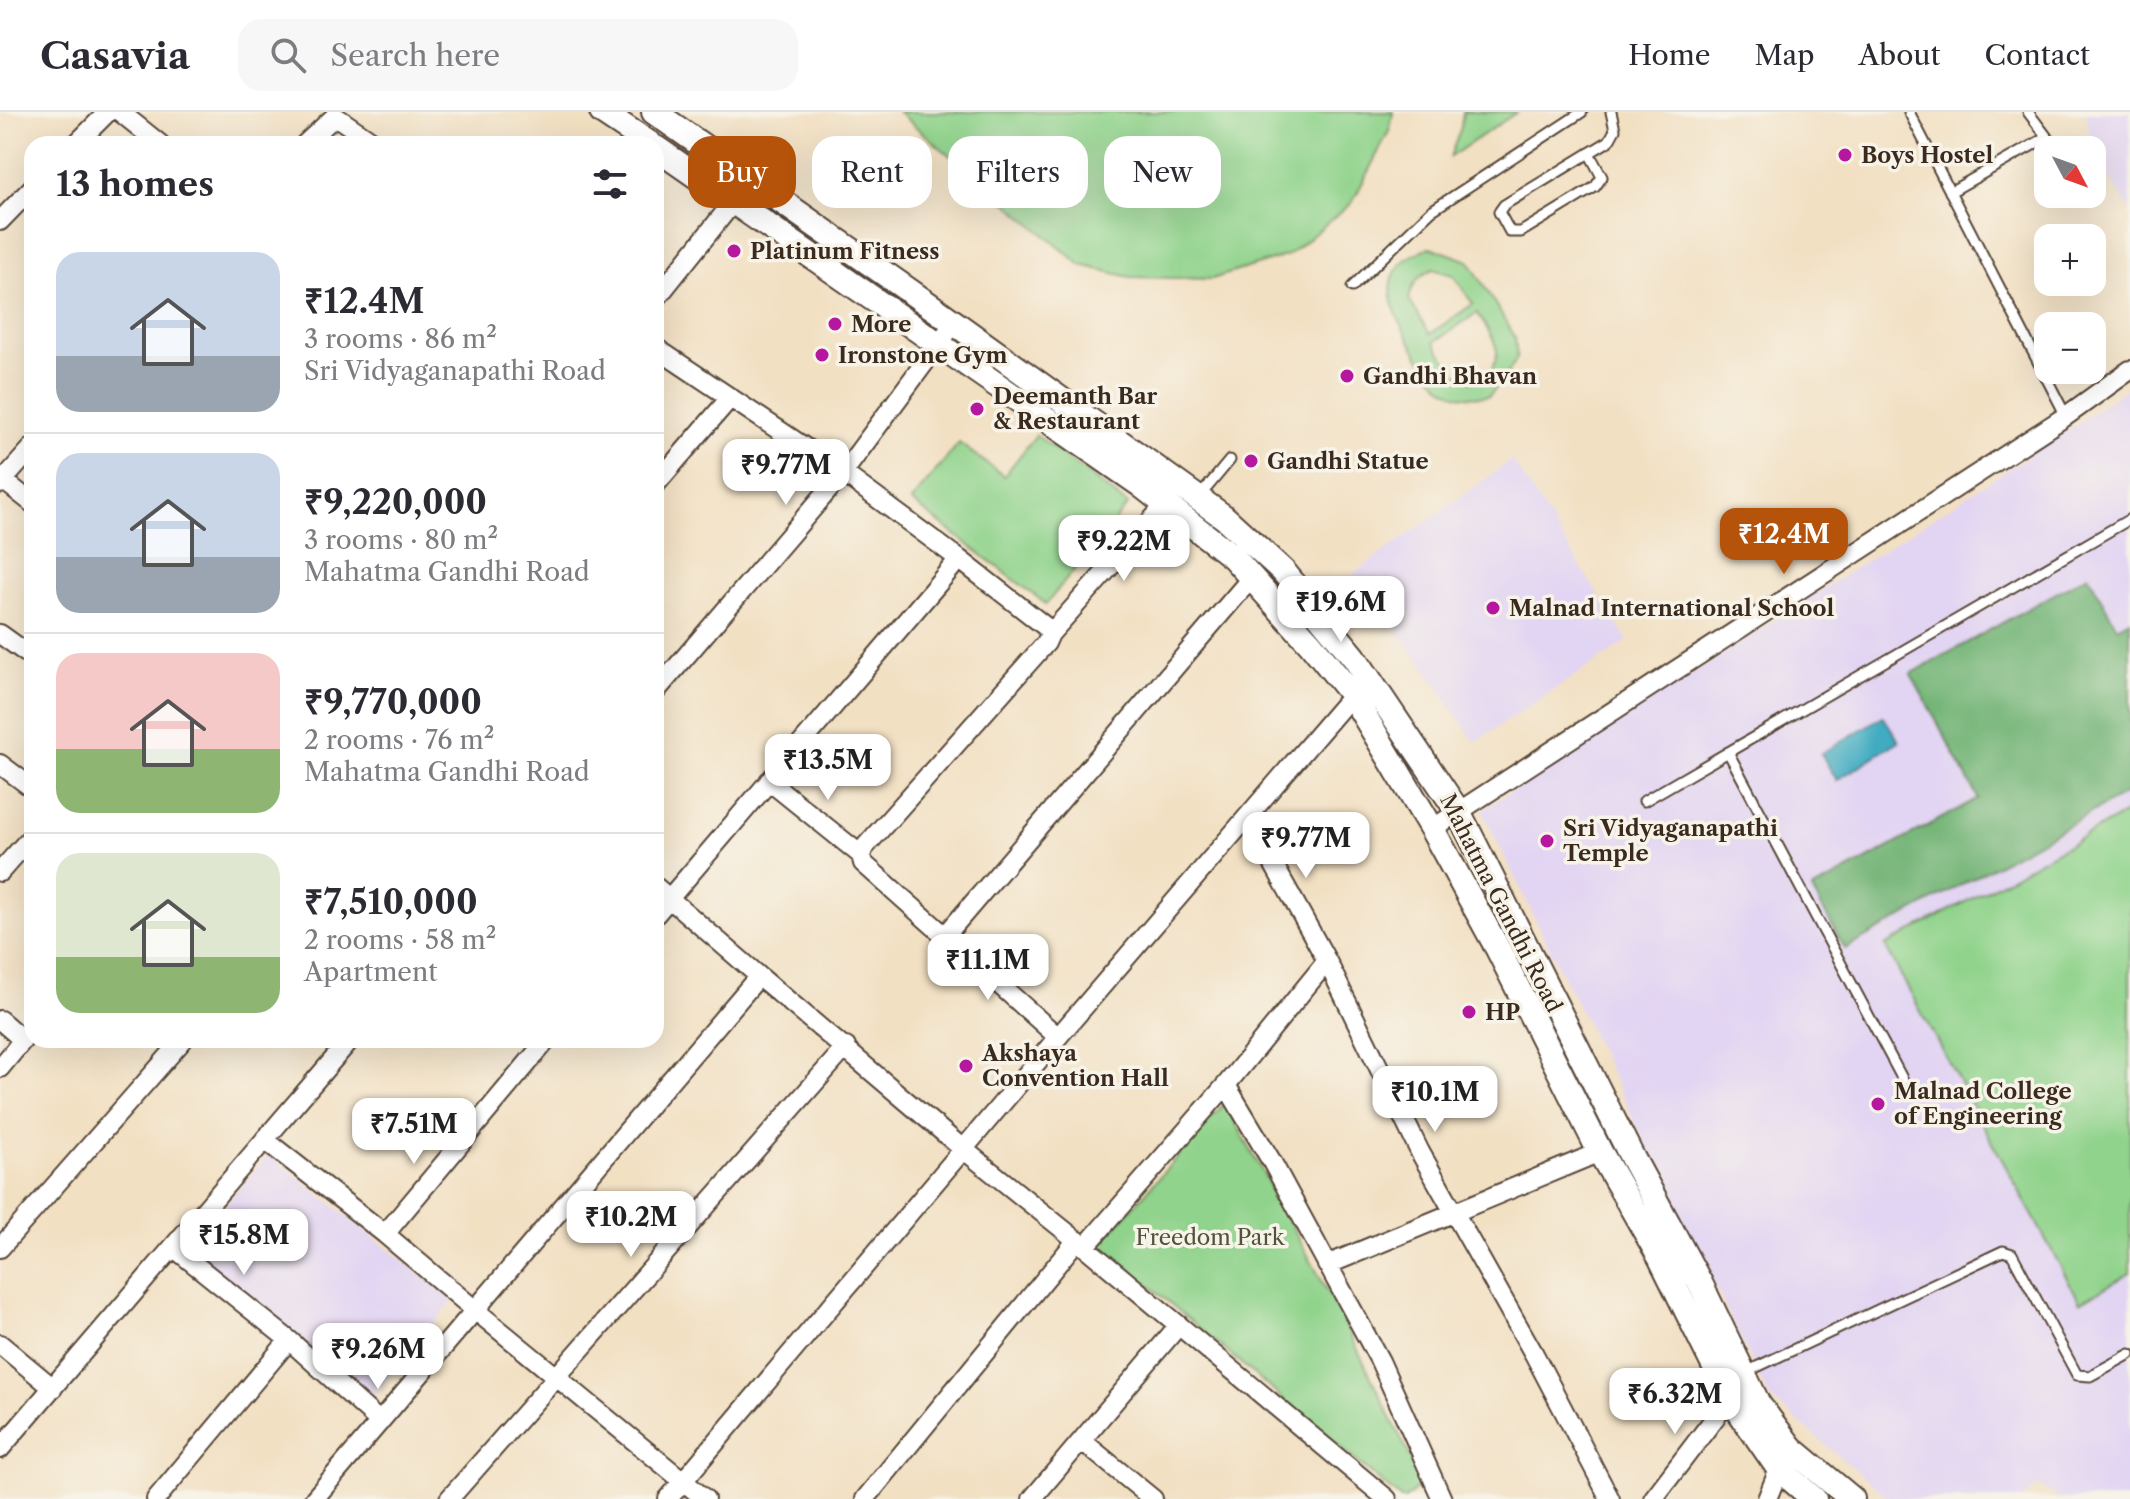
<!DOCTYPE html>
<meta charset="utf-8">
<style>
:root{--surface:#fff;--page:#f7f7f7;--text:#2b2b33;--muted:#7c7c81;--line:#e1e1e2;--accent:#b45309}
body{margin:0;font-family:"Libre Caslon Text",serif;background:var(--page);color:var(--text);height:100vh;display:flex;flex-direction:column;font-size:30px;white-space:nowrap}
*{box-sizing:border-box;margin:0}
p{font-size:26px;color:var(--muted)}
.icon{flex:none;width:44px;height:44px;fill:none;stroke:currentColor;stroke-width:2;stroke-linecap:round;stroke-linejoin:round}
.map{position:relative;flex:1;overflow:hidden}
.side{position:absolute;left:24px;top:24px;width:640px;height:912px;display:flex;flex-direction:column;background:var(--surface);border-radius:24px;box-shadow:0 8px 32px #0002}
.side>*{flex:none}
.top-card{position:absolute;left:688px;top:24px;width:760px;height:72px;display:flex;gap:16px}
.needle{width:52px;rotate:131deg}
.buttons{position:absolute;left:2034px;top:24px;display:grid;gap:16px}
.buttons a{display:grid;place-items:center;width:72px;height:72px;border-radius:16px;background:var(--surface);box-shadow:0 8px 32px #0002;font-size:40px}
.price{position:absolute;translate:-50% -68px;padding:0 18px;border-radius:16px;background:#fff;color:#222;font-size:26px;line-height:52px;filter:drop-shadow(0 2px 4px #0008)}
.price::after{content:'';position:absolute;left:50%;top:48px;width:24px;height:18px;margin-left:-12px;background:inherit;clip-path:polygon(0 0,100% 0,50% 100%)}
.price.current{background:var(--accent);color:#fff}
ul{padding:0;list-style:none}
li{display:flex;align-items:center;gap:24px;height:200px;padding:0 32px}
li+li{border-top:2px solid var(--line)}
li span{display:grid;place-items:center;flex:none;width:224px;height:160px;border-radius:24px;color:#555}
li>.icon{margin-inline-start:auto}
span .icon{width:96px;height:96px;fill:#fffc;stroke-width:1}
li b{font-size:34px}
h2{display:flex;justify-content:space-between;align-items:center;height:96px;padding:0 32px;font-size:34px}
.pill{padding:0 28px;border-radius:24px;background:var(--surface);box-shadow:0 8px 32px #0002;font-size:28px;line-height:72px}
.pill.current{background:var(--accent);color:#fff}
header{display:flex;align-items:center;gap:48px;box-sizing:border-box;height:112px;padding:0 40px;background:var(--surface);border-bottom:2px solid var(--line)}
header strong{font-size:38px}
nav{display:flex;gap:44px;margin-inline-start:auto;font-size:28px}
.search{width:560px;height:72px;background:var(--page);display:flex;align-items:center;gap:20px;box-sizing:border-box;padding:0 28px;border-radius:24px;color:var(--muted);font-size:30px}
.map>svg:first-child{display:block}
.built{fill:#e2d4f3}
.green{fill:#90d38c;stroke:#667e55;stroke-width:2;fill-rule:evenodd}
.forest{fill:#74b578;stroke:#58704b;stroke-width:2}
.water{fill:#41abc1;stroke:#3e6a70;stroke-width:2}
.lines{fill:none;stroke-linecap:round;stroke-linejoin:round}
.service-casing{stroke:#564537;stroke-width:13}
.minor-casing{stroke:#564537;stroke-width:22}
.tertiary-casing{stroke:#564537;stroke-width:28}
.service{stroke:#fff;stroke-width:9}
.minor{stroke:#fff;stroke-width:18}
.tertiary{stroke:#fff;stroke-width:24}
.poi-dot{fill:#b5179e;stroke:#f7f3e8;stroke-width:3}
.labels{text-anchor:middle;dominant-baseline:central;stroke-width:7;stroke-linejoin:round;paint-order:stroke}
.poi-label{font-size:22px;font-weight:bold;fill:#3b2a1e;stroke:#f7f3e8;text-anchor:start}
.street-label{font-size:22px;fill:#3b2a1e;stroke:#f7f3e8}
.park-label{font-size:22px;fill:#50543a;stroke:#f7f3e8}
</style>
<header>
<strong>Casavia</strong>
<div class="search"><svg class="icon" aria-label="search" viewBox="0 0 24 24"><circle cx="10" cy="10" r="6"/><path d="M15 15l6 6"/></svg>Search here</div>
<nav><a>Home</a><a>Map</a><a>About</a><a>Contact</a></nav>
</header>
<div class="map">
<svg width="2130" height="1387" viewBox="0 0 2130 1387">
<rect width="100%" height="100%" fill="#f7f3e8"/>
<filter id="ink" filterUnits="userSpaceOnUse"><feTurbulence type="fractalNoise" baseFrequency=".0125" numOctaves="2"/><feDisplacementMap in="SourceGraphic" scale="16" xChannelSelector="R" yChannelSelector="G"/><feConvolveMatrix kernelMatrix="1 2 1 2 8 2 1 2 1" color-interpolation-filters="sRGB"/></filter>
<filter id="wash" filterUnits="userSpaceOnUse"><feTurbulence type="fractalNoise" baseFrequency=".006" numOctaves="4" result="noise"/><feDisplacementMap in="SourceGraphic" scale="32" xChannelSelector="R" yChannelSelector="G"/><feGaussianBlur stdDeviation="1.8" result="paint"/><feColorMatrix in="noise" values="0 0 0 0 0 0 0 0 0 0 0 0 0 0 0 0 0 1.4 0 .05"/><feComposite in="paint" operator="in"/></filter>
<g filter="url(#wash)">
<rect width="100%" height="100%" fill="#f2e0c3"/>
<path class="built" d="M2087,0H2130V98L2090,37Z
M2130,274V1387H2060L2038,1373L2023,1387H1890L1769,1285L1482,698L2073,315Z
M1512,348L1628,529L1475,630L1422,551L1352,463Z
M269,1042L453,1189L371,1285L187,1138Z"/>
<path class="green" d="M898,0H1393L1390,17L1352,91L1288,143L1212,167L1130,165L1081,153Z
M1463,0H1517L1450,45L1461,15Z
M1430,135L1469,149L1515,225L1517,246L1505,266L1489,284C1474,285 1460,286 1447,278C1434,269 1421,248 1413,234C1397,208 1376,169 1408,146C1415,141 1423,138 1430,135ZM1433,157L1453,163L1473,192L1430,222L1409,188C1412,172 1418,164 1433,157ZM1477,201C1483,211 1497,229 1497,241C1497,249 1492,258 1486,263C1464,283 1444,245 1434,230Z
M1036,323L1128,393L1046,492L911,389L959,331L1004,364Z
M2130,699V1161L2080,1190L1885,834Z
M1225,991L1342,1206L1423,1371L1405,1387H1401L1100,1132Z"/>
<path class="forest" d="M2088,463L2117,515L2130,508V679L1845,837L1812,778L1978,686L1911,562Z"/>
<path class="water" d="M1883,604L1899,629L1837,668L1821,642Z"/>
</g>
<g filter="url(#ink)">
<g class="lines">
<defs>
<path id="service" d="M1909,0L2066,304
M2028,0L2056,37
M1589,41L1602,65L1595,75L1521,120H1510L1499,100L1504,93L1609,29L1615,18L1611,0
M1950,80L2047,25
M1352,175L1431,99L1582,0
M1200,384L1230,348
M1728,640L1903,968
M1644,689L2130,407
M1744,1261L2003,1139L2012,1142L2077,1263L2090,1264L2130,1242"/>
<path id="minor" d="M120,0L160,32
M76,32L108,0
M305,32L335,4L376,32
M0,109L32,76
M656,187L734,89
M656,236L843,361L959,447
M3,368L32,391
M0,372L32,336
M656,372L730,286
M0,522L32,545
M1050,522L1166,392
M656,579L843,361L954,211
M0,652L32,676
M769,669L861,743
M1248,706L1327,849
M1432,717L2066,304L2130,258
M0,760L32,724
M656,775L759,864
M656,802L959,447L1046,515L1050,522L1046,531L864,736L861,743L863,751L945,824L1252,465
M945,824L1058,925
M0,908L23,928
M0,956L32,917
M1226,973L1327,849L1420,1040L1534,1242L1610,1387
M265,1028L385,1122L547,928
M385,1122L475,1198L759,864L963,1037L1085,1135L1387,1387
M173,1135L289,1228
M1085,1135L1226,973L1272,1050L1380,1249L1442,1387
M0,1136L183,928
M1327,1153L1600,1040
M0,1232L53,1276
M1082,1329L1153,1387
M0,1337L350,928
M156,1387L289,1228L380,1310
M314,1387L475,1198L705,1387
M449,1387L846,935
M668,1387L1058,925L1358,576
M865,1387L1077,1128
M1032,1387L1179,1213
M1653,1387L1730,1286
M1767,1387L1779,1357"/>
<path id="tertiary" d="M602,0L650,32
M654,0L938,199L1224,405L1283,459L1354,545L1459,701L1633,1047L1700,1171L1758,1292L1791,1336L1852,1387
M656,36L1141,373L1233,445L1311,532L1352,583L1432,717L1498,837L1600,1040L1660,1145L1730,1286L1779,1357L1814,1387"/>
</defs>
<use href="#service" class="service-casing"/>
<use href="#minor" class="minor-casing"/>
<use href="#tertiary" class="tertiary-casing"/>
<use href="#service" class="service"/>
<use href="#minor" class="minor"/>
<use href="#tertiary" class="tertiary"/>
</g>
</g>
<g class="poi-dot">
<circle cx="1845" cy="43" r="8"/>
<circle cx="734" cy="139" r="8"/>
<circle cx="835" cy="212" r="8"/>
<circle cx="822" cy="243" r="8"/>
<circle cx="1347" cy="264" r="8"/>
<circle cx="977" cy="297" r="8"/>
<circle cx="1251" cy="349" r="8"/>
<circle cx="1493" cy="496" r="8"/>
<circle cx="1547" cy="729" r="8"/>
<circle cx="1469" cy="900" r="8"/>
<circle cx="966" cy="954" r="8"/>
<circle cx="1878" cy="992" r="8"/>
</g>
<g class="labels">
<g class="poi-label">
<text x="1861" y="43">Boys Hostel</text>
<text x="750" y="139">Platinum Fitness</text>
<text x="851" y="212">More</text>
<text x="838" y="243">Ironstone Gym</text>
<text x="1363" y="264">Gandhi Bhavan</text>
<text x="993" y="284">Deemanth Bar<tspan x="993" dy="25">&amp; Restaurant</tspan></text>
<text x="1267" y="349">Gandhi Statue</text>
<text x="1509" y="496">Malnad International School</text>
<text x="1563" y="716">Sri Vidyaganapathi<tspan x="1563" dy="25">Temple</tspan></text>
<text x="1485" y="900">HP</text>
<text x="982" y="941">Akshaya<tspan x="982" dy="25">Convention Hall</tspan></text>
<text x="1894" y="979">Malnad College<tspan x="1894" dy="25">of Engineering</tspan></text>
</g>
<g class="street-label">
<text transform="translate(1501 791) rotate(63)">Mahatma Gandhi Road</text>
</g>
<g class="park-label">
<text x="1210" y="1125">Freedom Park</text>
</g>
</g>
</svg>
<div class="buttons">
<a><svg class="needle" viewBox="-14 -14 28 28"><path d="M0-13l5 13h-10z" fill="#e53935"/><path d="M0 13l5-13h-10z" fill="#7c7c81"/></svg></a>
<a>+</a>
<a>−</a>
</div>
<b class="price" style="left:786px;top:395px">₹9.77M</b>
<b class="price current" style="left:1784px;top:464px">₹12.4M</b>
<b class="price" style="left:1124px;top:471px">₹9.22M</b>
<b class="price" style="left:1341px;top:532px">₹19.6M</b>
<b class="price" style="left:828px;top:690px">₹13.5M</b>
<b class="price" style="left:1306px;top:768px">₹9.77M</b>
<b class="price" style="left:988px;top:890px">₹11.1M</b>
<b class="price" style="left:1435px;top:1022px">₹10.1M</b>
<b class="price" style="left:414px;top:1054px">₹7.51M</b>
<b class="price" style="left:631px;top:1147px">₹10.2M</b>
<b class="price" style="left:244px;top:1165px">₹15.8M</b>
<b class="price" style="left:378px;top:1279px">₹9.26M</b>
<b class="price" style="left:1675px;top:1324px">₹6.32M</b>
<div class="top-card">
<a class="pill current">Buy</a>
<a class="pill">Rent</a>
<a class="pill">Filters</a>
<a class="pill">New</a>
</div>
<section class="side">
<h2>13 homes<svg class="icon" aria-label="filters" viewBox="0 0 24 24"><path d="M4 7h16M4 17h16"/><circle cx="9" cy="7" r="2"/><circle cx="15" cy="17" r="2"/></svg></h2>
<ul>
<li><span style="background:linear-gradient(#c9d6e8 65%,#9aa5b1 0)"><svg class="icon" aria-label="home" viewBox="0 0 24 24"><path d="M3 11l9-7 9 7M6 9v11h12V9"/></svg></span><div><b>₹12.4M</b><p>3 rooms · 86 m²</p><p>Sri Vidyaganapathi Road</p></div></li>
<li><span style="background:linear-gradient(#c9d6e8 65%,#9aa5b1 0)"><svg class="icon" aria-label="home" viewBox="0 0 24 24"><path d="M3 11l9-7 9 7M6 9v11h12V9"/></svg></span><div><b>₹9,220,000</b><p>3 rooms · 80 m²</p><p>Mahatma Gandhi Road</p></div></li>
<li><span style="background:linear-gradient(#f6c9c9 60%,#8fb573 0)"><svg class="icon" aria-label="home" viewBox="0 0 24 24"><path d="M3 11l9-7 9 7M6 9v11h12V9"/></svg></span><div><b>₹9,770,000</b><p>2 rooms · 76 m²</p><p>Mahatma Gandhi Road</p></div></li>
<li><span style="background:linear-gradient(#dfe7d0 65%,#8fb573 0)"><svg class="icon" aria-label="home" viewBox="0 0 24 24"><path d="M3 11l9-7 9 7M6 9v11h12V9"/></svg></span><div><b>₹7,510,000</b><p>2 rooms · 58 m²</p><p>Apartment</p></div></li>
</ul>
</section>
</div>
